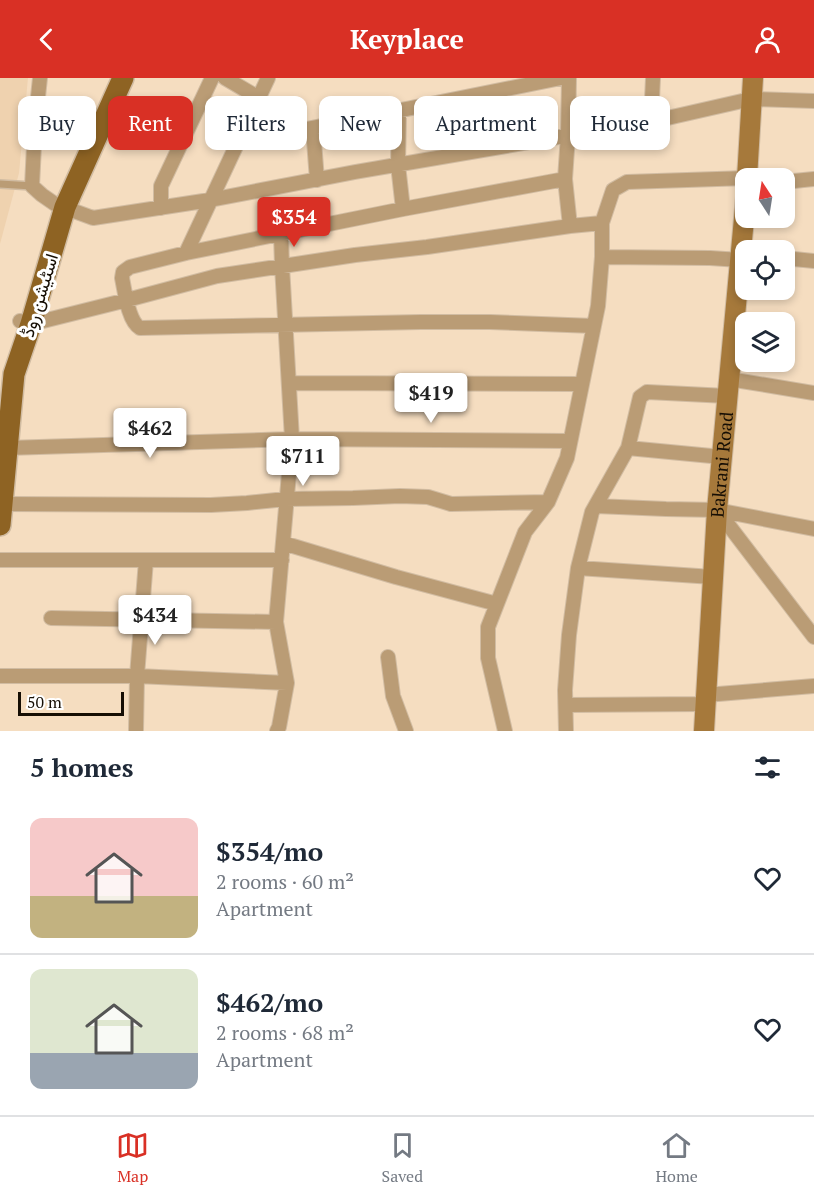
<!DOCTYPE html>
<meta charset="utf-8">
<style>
:root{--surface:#fff;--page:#f6f6f7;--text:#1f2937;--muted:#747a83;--line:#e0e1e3;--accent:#d93025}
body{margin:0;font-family:"PT Serif",Vazirmatn,serif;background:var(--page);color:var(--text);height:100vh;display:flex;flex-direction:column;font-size:22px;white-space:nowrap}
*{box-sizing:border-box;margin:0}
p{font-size:20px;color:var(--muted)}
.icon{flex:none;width:33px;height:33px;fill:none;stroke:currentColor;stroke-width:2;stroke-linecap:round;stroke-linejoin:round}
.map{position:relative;height:653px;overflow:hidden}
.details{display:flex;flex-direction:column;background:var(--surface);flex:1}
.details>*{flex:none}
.top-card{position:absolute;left:18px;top:18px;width:778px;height:54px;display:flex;gap:12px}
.needle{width:39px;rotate:348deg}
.controls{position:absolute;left:735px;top:90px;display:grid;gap:12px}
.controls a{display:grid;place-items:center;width:60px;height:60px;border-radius:12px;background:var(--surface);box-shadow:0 3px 9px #0003;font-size:30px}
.scale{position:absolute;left:18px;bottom:15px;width:106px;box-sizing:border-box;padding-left:6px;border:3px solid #160e04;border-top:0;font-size:16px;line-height:21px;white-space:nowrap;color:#160e04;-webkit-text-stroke:4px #fff;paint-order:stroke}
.price{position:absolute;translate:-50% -51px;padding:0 14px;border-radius:6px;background:#fff;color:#222;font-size:20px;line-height:39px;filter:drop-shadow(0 2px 3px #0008)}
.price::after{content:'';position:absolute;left:50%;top:36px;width:18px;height:14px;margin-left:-9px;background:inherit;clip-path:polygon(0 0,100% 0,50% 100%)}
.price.selected{background:var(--accent);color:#fff}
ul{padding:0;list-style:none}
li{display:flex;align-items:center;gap:18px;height:150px;padding:0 30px}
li+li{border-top:2px solid var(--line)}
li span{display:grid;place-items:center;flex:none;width:168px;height:120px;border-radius:12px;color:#555}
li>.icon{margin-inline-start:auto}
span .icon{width:72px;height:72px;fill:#fffc;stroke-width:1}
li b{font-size:26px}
h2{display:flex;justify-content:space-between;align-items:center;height:72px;padding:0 30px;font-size:26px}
.pill{padding:0 21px;border-radius:12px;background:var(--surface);box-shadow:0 3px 9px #0003;font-size:21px;line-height:54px}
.pill.selected{background:var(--accent);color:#fff}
header{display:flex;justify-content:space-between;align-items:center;height:78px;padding:0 30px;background:var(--accent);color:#fff;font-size:27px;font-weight:600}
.tabs{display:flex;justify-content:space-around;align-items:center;height:84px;border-top:2px solid var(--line);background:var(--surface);font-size:16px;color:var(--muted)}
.tabs a{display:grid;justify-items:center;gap:3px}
.tabs .selected{color:var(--accent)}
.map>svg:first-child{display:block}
.built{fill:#efd2af}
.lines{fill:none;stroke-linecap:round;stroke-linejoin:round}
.lane-casing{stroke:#d1bca2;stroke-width:10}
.street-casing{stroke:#d1bca2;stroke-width:16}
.secondary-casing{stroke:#d1bca2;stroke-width:22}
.primary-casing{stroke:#d1bca2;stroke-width:24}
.lane{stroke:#ba9c75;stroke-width:7}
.street{stroke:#ba9c75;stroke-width:14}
.secondary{stroke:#a6793b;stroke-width:20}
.primary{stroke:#8e6323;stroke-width:21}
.labels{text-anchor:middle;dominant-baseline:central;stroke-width:6;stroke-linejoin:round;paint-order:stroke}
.street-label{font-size:18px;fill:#160e04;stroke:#fff}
</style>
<header><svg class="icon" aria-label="back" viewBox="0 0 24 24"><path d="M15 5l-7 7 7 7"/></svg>Keyplace<svg class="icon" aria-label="person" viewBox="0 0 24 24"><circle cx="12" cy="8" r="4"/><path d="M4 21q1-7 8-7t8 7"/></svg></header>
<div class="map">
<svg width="814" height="653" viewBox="0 0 814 653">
<rect width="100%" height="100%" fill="#f5ddc0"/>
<path class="built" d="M0,0H28L19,95L0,166Z"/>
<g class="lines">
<defs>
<path id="lane" d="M0,106L32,108"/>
<path id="street" d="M40,0L35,47L32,108L42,117L55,126L93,140L210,122L355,94L663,41L751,21L814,23
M225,0L259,20
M483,16L486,71
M399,33L398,87L403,131
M651,43L653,0
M313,50L317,102
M237,65L561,0
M565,101L403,131L186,175L130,189L123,194L122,200C125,214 128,243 140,250L421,244H490L594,248
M784,104L814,101
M161,130V108L212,0
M602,145L613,112L627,104L747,100
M186,175L268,0
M602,179L710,180L740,182
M784,180L814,183
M20,243L31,246L127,222L217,198L355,177L427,169L570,148
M729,301L814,315
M290,305L582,306
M7,370L292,361L570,363
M628,370L640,319L647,314L727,318
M2,426L211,427L247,425L286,421L353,420L400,418L428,419L451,426L548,424
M596,428L666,431L717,432L814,451
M717,432L814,559
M283,465L396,499L497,526
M0,482H282
M578,490L713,499
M51,540L276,544
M388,579L393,618L406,653
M0,598H137L287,605
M706,617L814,608
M566,627L706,626
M136,653L137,598L146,482
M277,653L279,649L287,605L276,544L292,361L282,188L281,157
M505,653L488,580V549L525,454L548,424L567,380L598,228L602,179V145L570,148L565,101L568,57L569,0
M566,653L565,612L569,557L578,490L592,434L628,370L722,379"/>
<g id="secondary">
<path d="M747,100L753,0"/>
<path id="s1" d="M704,653L717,432L746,119"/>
</g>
<path id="primary" d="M0,447L14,296L31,246L65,129L123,0"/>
</defs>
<use href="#lane" class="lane-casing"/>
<use href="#street" class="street-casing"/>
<use href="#secondary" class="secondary-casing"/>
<use href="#primary" class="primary-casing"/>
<use href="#lane" class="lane"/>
<use href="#street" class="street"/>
<use href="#secondary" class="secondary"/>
<use href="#primary" class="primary"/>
</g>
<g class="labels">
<g class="street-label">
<text transform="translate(39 217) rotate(-73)">اسٹیشن روڈ</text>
<text stroke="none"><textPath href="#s1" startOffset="267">Bakrani Road</textPath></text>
</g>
</g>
</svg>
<div class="controls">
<a><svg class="needle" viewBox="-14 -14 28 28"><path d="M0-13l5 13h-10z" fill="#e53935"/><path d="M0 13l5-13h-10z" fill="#747a83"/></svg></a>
<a><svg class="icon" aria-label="locate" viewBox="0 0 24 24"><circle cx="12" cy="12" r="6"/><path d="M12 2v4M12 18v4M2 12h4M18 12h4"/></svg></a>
<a><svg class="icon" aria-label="layers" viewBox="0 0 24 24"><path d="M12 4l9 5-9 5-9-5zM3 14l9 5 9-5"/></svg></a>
</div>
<div class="scale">50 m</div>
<b class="price selected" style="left:294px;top:170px">$354</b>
<b class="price" style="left:431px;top:346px">$419</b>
<b class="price" style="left:150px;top:381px">$462</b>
<b class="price" style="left:303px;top:409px">$711</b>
<b class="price" style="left:155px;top:568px">$434</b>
<div class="top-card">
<a class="pill">Buy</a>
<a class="pill selected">Rent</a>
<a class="pill">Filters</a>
<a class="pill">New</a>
<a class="pill">Apartment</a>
<a class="pill">House</a>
</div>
</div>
<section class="details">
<h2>5 homes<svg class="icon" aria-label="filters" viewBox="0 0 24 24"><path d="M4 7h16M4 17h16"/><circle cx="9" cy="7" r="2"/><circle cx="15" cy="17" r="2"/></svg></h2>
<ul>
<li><span style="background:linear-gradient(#f6c9c9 65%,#c2b280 0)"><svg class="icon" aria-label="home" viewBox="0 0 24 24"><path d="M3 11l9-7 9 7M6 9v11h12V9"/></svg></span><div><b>$354/mo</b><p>2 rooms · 60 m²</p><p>Apartment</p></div><svg class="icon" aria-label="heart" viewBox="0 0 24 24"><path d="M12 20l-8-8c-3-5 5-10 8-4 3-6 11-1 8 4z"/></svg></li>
<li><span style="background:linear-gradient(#dfe7d0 70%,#9aa5b1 0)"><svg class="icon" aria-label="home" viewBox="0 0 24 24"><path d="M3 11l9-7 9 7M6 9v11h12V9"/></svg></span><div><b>$462/mo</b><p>2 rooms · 68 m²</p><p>Apartment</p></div><svg class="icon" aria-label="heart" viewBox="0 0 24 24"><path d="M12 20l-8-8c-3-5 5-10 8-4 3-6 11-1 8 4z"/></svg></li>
</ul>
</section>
<nav class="tabs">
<a class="selected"><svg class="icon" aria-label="map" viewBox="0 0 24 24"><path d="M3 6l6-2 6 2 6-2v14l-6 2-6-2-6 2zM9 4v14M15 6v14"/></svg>Map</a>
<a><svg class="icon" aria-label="saved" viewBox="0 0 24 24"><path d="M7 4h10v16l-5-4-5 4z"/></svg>Saved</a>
<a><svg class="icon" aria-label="home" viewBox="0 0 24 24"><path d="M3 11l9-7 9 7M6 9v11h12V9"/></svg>Home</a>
</nav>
